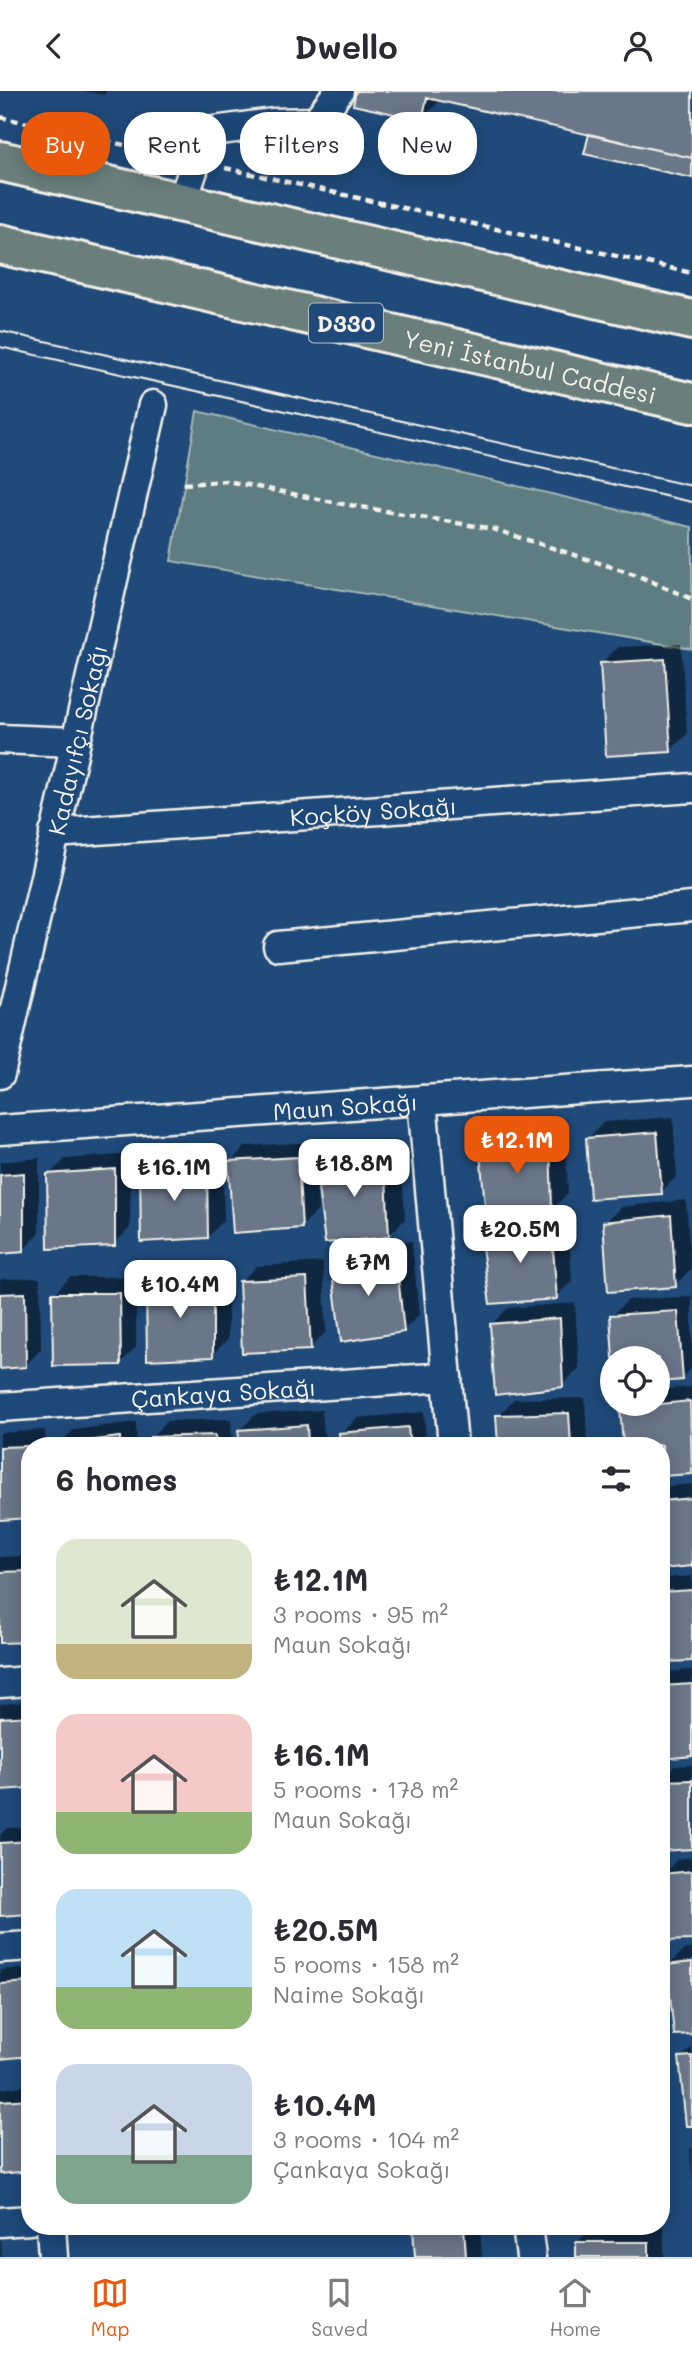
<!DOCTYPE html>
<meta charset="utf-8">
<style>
:root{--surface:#fff;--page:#f2f2f3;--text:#2b2b33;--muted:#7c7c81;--line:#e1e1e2;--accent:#ea580c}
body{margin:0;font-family:Mali,sans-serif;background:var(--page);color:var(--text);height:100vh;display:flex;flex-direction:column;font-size:26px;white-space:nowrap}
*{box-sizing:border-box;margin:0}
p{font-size:23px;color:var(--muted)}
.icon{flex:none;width:38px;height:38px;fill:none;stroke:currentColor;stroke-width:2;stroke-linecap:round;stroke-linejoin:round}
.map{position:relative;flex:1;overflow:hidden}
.panel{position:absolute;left:21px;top:1346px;width:649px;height:798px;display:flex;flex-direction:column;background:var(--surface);border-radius:28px;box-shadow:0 4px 18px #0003}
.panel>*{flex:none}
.guide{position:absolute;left:21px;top:21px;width:651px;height:63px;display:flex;gap:14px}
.fabs{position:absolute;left:600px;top:1255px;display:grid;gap:14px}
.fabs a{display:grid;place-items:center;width:70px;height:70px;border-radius:50%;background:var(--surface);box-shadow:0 4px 18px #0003;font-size:35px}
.price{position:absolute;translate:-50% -60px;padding:0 16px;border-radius:14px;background:#fff;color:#222;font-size:23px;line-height:46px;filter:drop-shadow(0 2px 4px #0008)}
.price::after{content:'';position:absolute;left:50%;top:42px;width:21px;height:16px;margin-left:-10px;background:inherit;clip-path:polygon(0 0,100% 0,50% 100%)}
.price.active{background:var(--accent);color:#fff}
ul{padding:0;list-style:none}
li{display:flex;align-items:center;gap:21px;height:175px;padding:0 35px}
li span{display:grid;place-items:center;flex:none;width:196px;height:140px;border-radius:21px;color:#555}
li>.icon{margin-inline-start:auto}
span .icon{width:84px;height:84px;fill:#fffc;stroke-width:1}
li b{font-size:30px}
h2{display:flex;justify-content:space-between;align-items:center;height:84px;padding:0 35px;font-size:30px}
.pill{padding:0 24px;border-radius:28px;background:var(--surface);box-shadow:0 4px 18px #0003;font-size:24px;line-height:63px}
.pill.active{background:var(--accent);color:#fff}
header{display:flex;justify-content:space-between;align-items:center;height:91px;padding:0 35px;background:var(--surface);font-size:32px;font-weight:800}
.menu{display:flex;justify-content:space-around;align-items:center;height:98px;border-top:2px solid var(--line);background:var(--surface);font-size:19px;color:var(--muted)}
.menu a{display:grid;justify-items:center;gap:4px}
.menu .active{color:var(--accent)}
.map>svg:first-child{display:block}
.green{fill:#5d7d82;stroke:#a8b7b5;stroke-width:2}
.shadow{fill:#0007}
.building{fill:#6a7789;stroke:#f4f1e8;stroke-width:2}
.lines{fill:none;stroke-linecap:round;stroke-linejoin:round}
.street-casing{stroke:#f4f1e8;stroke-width:33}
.highway-casing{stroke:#f4f1e8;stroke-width:44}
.path{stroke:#f4f1e8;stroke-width:4.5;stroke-dasharray:7 5;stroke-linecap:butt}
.street{stroke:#1f4a7a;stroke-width:28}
.highway{stroke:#6b7f7c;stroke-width:38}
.tram{stroke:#f4f1e8;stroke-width:2}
.labels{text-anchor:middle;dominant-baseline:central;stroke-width:5;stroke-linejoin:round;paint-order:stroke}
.shield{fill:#1f4a7a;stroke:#b4bfc7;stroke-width:2}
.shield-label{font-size:23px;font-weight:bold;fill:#f4f1e8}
.street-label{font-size:24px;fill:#f4f1e8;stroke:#1f4a7a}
</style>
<header><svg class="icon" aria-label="back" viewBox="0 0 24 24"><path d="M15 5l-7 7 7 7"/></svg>Dwello<svg class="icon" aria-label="person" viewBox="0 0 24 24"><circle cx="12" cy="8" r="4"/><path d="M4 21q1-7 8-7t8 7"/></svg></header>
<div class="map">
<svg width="692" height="2166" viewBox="0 0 692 2166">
<rect width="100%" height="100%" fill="#1f4a7a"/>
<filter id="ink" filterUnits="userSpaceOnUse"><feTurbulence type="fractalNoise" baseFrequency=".0143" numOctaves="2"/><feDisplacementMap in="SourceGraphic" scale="14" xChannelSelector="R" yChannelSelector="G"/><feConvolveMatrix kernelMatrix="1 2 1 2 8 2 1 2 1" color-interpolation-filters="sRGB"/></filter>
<g filter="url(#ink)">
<path class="green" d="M197,320L692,436V558L171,470Z"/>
<path class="shadow" d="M84,0H107L103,4Z
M358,0H692V85L591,42L441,8L422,28Z
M681,553L687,643L671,659L601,572L618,556Z
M673,1026L677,1085L661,1101L588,1047L604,1031Z
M565,1031L568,1102L550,1120L567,1118L572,1190L556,1206L482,1143L498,1127L528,1123L481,1053L497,1037Z
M400,1049L405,1128L388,1145L319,1088H316L318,1119L302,1135L230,1071L246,1055L314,1051L315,1075L333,1057Z
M222,1058L224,1129L208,1146L141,1078L158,1062Z
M131,1063L130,1137L114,1153L49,1084L65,1068Z
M39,1067V1143L23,1159L0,1161V1071Z
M686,1109L691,1178L675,1194L605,1132L621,1116Z
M412,1150L419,1224L403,1240L333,1174L349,1157Z
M323,1171L326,1241L310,1257L240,1191L257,1175Z
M228,1174V1248L212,1264L148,1194L164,1177Z
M70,1186H136V1256L120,1273L54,1203Z
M40,1187L41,1258L25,1275L0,1276V1188Z
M692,1205V1277L682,1287L658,1289V1267H614L611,1225L628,1209Z
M575,1212L579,1278L562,1294L492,1233L508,1217Z
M692,1296V1381L662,1384V1354H625L622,1318L627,1312H658V1299Z
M585,1307L587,1354H500L498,1325L514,1308Z
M322,1319L325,1354H241L240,1339L256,1323Z
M424,1321L426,1354H342L341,1343L357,1327Z
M231,1328L232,1354H151V1346L167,1330Z
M136,1331L137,1354H58L73,1339Z
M45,1339L46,1354H30V1425L0,1427V1342Z
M692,1393V1474L662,1476V1396Z
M30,1465V1549L0,1550V1466Z
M692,1485V1568L662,1569V1487Z
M692,1579V1663L662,1666V1581Z
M30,1611V1695L0,1698V1613Z
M692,1674V1756L662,1759V1688L674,1675Z
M30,1736V1821L0,1823V1744L7,1737Z
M692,1766V1847L665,1848L662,1784L678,1768Z
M685,1858H692V1941L668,1875Z
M30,1877V1963L0,1966V1879Z
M692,1956V2033L681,1967Z
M30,1994V2079L0,2081V1998Z
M692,2056V2090L690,2058Z
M418,2135H480L482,2166H416L415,2138Z
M594,2135L664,2136V2166H578L577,2152Z
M0,2148H1L2,2166H0Z"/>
<path class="building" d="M356,0H692V67L427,7L422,29L353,14Z
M589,43L692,67V87L584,63Z
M665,568L671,661L606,665L600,572Z
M657,1041L662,1103L590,1108L586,1047Z
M550,1046L552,1120L486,1125L479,1052Z
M385,1064L389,1146L325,1152L315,1073Z
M298,1066L302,1137L233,1142L228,1070Z
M207,1073L208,1147L141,1151L140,1077Z
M115,1078V1155L48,1158L47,1083Z
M24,1082V1161L0,1163V1084Z
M671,1124L676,1196L608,1201L603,1131Z
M551,1133L557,1208L490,1213L480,1142Z
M396,1165L404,1241L341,1251L331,1173Z
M307,1187L311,1259L242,1262L239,1190Z
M213,1190V1266L147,1269L146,1193Z
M25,1202L26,1276L0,1278V1203Z
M52,1202H120L121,1274L53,1275Z
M678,1220L683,1289L658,1291V1267H613L610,1224Z
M560,1227L563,1296L495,1304L490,1233Z
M690,1310L692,1383L662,1385V1354H623L620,1317Z
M569,1322L571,1354H498L496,1324Z
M307,1334L308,1354H240L238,1339Z
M408,1336L410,1354H340L339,1342Z
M215,1344L216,1354H150V1346Z
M120,1346V1354H55Z
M29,1355L30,1427L0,1429V1356Z
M692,1407V1475L662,1478V1410Z
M30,1480V1551L0,1552V1481Z
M692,1499V1570L662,1571V1501Z
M692,1593V1665L662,1668V1595Z
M30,1625V1697L0,1699V1627Z
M692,1689V1758L662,1760V1690Z
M30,1750V1823L0,1825V1752Z
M692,1780V1849L663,1850L662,1783Z
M692,1871V1943L674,1944L667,1874Z
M30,1891V1965L0,1968V1893Z
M692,1965V2035H686L679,1966Z
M30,2008V2080L0,2083V2010Z
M431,2135H464L466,2166H415L413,2138Z
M576,2151H649V2166H576Z"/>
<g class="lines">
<defs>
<g id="street">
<path d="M182,112L206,41L273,32L316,31L339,0"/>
<path d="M0,648L75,651"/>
<path id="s1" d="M54,742L692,697"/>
<path d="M278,855L692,816"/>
<path id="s2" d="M0,983L153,314"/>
<path d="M422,1009L453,1354"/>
<path id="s3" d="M0,1039L692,990"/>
<path id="s4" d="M0,1316L447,1286"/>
<path d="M0,1592L30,1590"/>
<path d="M0,1857L30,1855"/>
<path d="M0,2131L30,2129"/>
<path d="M51,2135L53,2166"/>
<path d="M527,2135L531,2166"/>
</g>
<g id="highway">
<path d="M0,70L692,229"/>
<path id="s5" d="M0,153L692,312"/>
</g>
</defs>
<use href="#street" class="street-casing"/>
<use href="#highway" class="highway-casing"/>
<path class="path" d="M0,26L169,64
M225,77L692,182
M184,393L227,390L343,413L493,438L634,483L692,508"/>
<use href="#street" class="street"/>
<use href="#highway" class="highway"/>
<path class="tram" d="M0,240L692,395
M0,256L692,411"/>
</g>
</g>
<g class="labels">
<rect class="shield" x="309" y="212.5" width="74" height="39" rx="5"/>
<g class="shield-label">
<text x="346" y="232">D330</text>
</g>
<g class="street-label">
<text stroke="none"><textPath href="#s5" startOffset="544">Yeni İstanbul Caddesi</textPath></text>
<text stroke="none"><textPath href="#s2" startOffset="343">Kadayıfçı Sokağı</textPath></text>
<text stroke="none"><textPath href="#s1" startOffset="320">Koçköy Sokağı</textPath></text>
<text stroke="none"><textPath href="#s3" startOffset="346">Maun Sokağı</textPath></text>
<text stroke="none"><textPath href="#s4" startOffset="224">Çankaya Sokağı</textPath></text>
</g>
</g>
</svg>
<div class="fabs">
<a><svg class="icon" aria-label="locate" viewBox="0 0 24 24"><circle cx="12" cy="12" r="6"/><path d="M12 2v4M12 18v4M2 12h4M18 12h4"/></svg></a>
</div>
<b class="price active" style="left:517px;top:1085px">₺12.1M</b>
<b class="price" style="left:354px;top:1108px">₺18.8M</b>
<b class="price" style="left:174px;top:1112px">₺16.1M</b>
<b class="price" style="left:520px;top:1174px">₺20.5M</b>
<b class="price" style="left:368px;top:1207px">₺7M</b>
<b class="price" style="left:180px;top:1229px">₺10.4M</b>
<div class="guide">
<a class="pill active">Buy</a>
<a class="pill">Rent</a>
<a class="pill">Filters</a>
<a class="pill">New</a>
</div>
<section class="panel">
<h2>6 homes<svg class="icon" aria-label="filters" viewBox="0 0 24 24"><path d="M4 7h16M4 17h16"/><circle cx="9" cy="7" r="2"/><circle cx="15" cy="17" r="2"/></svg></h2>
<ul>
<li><span style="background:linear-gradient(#dfe7d0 75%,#c2b280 0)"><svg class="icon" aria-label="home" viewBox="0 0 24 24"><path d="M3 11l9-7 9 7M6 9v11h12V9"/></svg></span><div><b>₺12.1M</b><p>3 rooms · 95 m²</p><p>Maun Sokağı</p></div></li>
<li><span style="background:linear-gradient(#f6c9c9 70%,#8fb573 0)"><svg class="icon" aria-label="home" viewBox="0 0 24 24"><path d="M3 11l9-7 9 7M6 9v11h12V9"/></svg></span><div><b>₺16.1M</b><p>5 rooms · 178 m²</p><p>Maun Sokağı</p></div></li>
<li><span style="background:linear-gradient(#bfe0f5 70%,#8fb573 0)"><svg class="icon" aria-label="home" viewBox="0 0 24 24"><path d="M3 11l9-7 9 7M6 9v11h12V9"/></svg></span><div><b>₺20.5M</b><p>5 rooms · 158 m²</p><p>Naime Sokağı</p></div></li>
<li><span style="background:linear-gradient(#c9d6e8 65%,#7fa58c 0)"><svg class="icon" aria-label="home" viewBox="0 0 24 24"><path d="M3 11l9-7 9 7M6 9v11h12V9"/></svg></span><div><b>₺10.4M</b><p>3 rooms · 104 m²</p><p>Çankaya Sokağı</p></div></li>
</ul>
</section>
</div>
<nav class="menu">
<a class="active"><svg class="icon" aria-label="map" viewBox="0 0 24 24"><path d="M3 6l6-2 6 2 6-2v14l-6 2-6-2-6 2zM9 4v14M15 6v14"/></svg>Map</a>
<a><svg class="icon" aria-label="saved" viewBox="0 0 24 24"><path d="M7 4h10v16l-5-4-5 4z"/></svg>Saved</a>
<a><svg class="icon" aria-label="home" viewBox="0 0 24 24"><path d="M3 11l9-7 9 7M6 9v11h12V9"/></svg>Home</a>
</nav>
